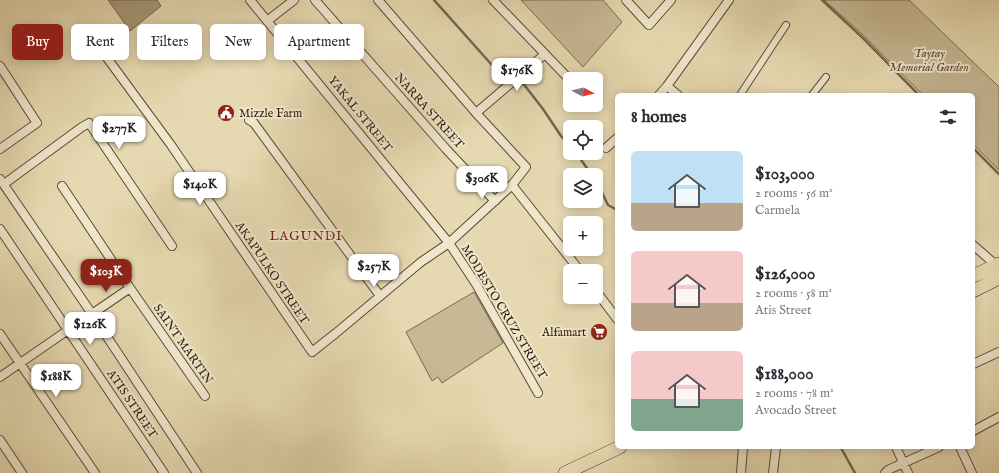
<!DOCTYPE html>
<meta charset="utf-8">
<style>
:root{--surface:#fff;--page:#f2f2f3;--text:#2b2b33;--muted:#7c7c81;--accent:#8f2418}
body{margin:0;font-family:"IM FELL English",serif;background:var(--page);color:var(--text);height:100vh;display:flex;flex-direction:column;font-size:15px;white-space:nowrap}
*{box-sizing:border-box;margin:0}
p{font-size:13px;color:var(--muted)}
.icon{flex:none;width:22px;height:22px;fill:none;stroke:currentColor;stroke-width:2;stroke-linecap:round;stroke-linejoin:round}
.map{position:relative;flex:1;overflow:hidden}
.details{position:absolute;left:615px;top:93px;width:360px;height:356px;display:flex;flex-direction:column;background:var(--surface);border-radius:6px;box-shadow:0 2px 10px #0003}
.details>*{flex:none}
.banner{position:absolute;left:12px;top:24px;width:380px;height:36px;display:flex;gap:8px}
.needle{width:26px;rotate:97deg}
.tools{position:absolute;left:563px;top:72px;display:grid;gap:8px}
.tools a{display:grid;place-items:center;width:40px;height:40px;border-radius:6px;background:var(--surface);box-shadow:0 2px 10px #0003;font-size:20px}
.price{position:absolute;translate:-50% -34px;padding:0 9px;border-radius:8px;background:#fff;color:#222;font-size:13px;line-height:26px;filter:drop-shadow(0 1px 2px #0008)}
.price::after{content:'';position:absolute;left:50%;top:24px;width:12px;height:9px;margin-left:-6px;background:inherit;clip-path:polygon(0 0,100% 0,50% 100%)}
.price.on{background:var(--accent);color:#fff}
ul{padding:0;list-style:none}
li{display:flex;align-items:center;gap:12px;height:100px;padding:0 16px}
li span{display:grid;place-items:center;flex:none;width:112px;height:80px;border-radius:6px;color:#555}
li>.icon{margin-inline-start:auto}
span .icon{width:48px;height:48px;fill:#fffc;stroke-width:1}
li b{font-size:17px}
h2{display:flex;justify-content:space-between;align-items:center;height:48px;padding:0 16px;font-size:17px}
.tag{padding:0 14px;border-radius:6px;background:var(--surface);box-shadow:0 2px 10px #0003;font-size:14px;line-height:36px}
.tag.on{background:var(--accent);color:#fff}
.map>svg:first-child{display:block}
.green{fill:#c7b995;stroke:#7a6a50}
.water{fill:#a79979;stroke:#76674d}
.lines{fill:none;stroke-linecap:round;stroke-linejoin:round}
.stream{stroke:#76674d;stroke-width:2.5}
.pedestrian-casing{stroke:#5b4b34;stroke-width:8}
.minor-casing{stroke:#5b4b34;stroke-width:10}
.primary-casing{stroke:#2d1c0b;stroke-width:14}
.pedestrian{stroke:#efe6cc;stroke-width:6}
.minor{stroke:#efe6cc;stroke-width:8}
.primary{stroke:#e6d9b1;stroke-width:13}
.labels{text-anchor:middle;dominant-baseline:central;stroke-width:4;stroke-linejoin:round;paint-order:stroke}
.park-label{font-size:12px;font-style:italic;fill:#5b4b34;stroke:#efe6cc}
.street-label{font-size:12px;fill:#2d1c0b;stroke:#efe6cc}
.poi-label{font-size:12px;fill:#2d1c0b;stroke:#efe6cc;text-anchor:start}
.neighbourhood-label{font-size:13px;letter-spacing:1px;fill:#7a1f14;stroke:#efe6cc}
</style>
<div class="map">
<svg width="999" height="473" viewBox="0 0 999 473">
<rect width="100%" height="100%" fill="#e6d9b1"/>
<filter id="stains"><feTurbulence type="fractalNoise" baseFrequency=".005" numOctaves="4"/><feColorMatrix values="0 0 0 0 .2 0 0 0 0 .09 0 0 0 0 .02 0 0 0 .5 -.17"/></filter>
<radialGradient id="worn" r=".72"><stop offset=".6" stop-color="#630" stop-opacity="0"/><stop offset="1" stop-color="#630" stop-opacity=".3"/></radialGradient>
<path class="green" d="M521,0H603L622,22L583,67Z
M824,0H909L999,87V170L973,144V95H923L860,32Z
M474,292L503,343L442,383L438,377L432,381L406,332Z"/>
<path class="water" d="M108,0H157L161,6L130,31Z"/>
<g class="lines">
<path class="stream" d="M434,0L499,73L522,82L543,109L561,136L570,146
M822,0L863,38L919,95
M973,148L999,174
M576,153L592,175
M596,180L608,205L617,210
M839,447L841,448L855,473"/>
<defs>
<path id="pedestrian" d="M740,95L786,25
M812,95L826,77"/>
<path id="minor" d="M250,0L449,243L476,284L538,393
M315,0L446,149L495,201
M493,0L570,80
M626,0L649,25L671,0
M267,21L294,0
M102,51L171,145L312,352L336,333L421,262L449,243L512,185L526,167L476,113L378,0
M0,66L37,123L0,149
M667,86L678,95
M659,95L667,86L729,0
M476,113L545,54
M249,120L254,123L380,296
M606,148L617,138
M0,179L92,314L197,473
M4,184L82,127L89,123L172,246
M512,185L580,271
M62,186L130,288L205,396
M0,229L164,473
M973,245L996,265
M596,291L617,319
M92,314L130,288
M0,334L95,473
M973,364L999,352
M0,377L84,319
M973,431L999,417
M0,440L22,473
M896,447L908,473
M960,447L972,473
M741,473L743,447
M773,473L776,447
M885,473L888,470L939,447"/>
<path id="primary" d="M973,276L999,264
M973,291L999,278
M565,473L620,447"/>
</defs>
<use href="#pedestrian" class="pedestrian-casing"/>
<use href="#minor" class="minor-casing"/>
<use href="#primary" class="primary-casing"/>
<use href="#pedestrian" class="pedestrian"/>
<use href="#minor" class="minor"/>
<use href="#primary" class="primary"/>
</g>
<defs>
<symbol id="civic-disc" viewBox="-11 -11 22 22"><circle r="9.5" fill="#8f2418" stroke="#efe6cc"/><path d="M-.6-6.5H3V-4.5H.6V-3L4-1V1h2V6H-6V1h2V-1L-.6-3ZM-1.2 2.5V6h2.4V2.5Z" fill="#fff"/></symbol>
<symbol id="supermarket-disc" viewBox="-11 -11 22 22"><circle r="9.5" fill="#8f2418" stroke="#efe6cc"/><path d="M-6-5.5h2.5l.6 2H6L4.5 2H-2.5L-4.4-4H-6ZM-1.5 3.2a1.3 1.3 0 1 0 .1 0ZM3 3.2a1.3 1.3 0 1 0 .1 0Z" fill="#fff"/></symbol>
</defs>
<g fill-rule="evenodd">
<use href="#civic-disc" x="216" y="103" width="20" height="20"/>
<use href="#supermarket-disc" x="589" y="322" width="20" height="20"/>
</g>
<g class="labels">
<g class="park-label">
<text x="929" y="53">Taytay<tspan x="929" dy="14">Memorial Garden</tspan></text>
</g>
<g class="street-label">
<text transform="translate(429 111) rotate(48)">NARRA STREET</text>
<text transform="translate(360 114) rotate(51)">YAKAL STREET</text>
<text transform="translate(272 273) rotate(56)">AKAPULKO STREET</text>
<text transform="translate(504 312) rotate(59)">MODESTO CRUZ STREET</text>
<text transform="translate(183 344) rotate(55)">SAINT MARTIN</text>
<text transform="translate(132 404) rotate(56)">ATIS STREET</text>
</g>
<g class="poi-label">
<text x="239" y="113">Mizzle Farm</text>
<text x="586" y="332" text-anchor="end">Alfamart</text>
</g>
<g class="neighbourhood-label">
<text x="306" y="236">LAGUNDI</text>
</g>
</g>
<rect width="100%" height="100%" filter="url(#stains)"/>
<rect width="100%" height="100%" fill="url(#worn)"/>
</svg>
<div class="tools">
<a><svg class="needle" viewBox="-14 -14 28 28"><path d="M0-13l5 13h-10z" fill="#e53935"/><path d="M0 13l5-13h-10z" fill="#7c7c81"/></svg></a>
<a><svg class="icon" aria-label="locate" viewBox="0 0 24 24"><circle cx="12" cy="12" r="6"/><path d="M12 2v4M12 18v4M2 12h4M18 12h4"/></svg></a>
<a><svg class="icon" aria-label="layers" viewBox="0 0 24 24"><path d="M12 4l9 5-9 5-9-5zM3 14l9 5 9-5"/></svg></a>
<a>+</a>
<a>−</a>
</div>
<b class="price" style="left:517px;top:92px">$176K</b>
<b class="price" style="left:119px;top:150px">$277K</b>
<b class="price" style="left:482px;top:200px">$306K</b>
<b class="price" style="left:200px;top:206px">$140K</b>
<b class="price" style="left:374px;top:288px">$257K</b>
<b class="price on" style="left:106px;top:293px">$103K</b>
<b class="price" style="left:90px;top:346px">$126K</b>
<b class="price" style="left:56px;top:398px">$188K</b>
<div class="banner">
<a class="tag on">Buy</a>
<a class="tag">Rent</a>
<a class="tag">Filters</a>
<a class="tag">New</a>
<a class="tag">Apartment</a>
</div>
<section class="details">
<h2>8 homes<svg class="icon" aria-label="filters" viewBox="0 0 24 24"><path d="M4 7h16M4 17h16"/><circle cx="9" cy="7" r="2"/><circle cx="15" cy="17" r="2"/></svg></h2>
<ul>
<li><span style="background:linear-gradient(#bfe0f5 65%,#b9a48a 0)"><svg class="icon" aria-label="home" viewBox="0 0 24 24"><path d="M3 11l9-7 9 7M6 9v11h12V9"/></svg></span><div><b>$103,000</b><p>2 rooms · 56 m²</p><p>Carmela</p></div></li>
<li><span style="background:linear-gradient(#f6c9c9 65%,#b9a48a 0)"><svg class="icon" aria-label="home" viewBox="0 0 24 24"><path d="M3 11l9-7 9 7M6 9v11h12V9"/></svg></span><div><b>$126,000</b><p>2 rooms · 58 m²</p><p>Atis Street</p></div></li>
<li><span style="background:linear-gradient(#f6c9c9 60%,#7fa58c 0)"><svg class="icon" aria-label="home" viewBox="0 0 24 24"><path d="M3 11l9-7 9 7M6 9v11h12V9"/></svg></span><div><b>$188,000</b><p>2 rooms · 78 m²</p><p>Avocado Street</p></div></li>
</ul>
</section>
</div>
